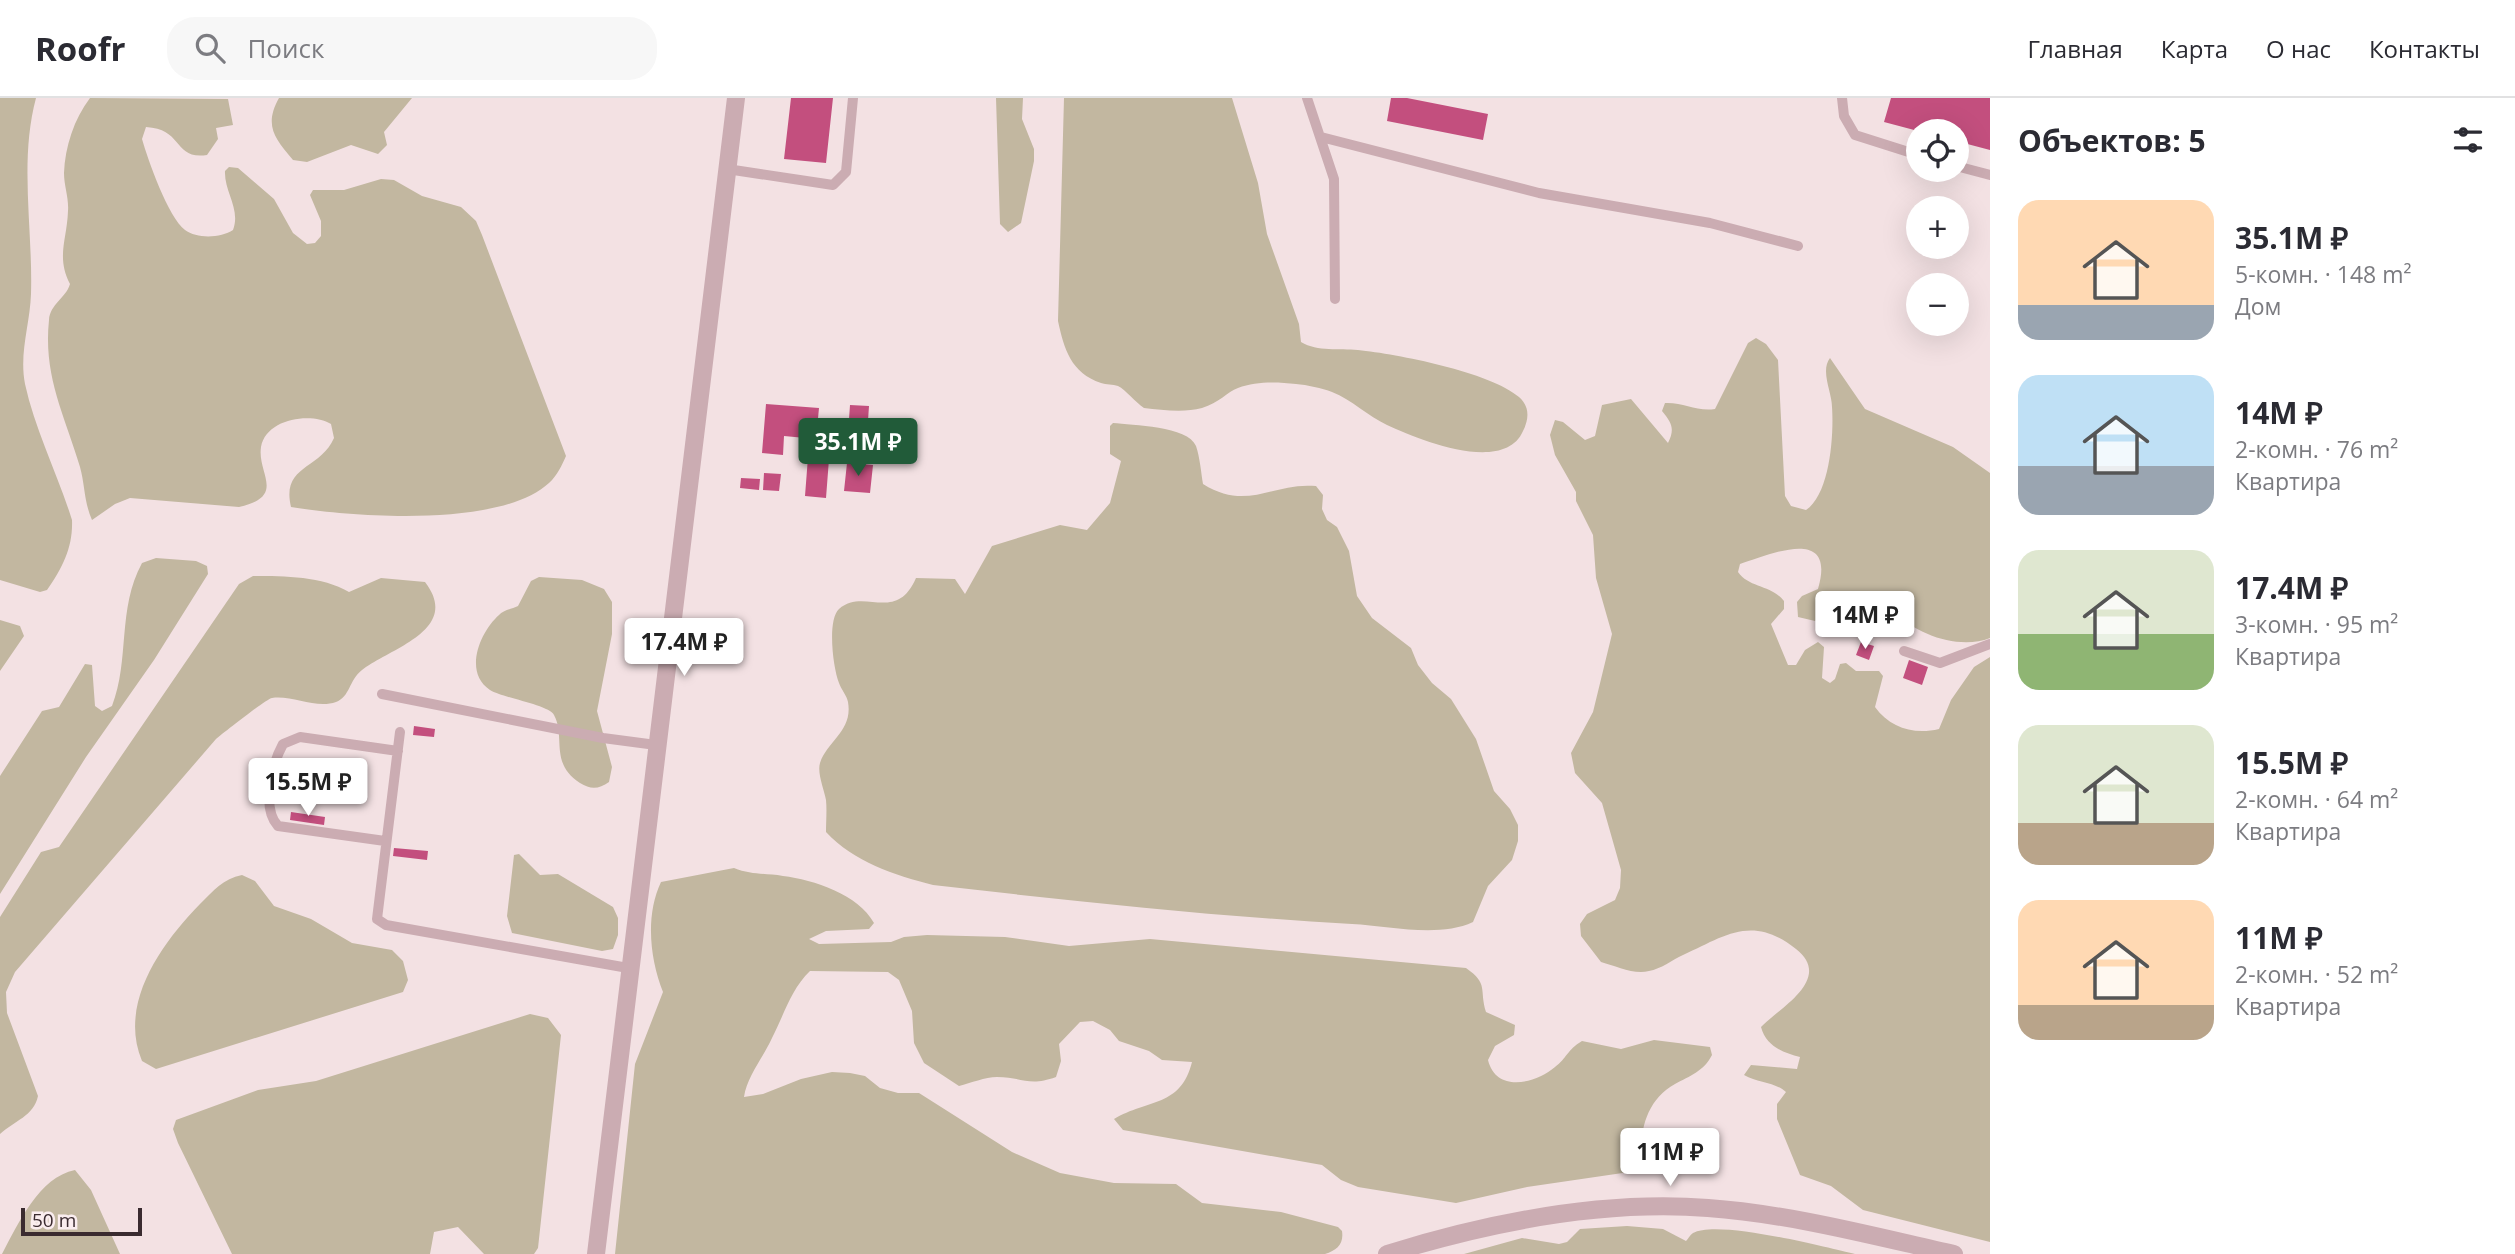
<!DOCTYPE html>
<html lang="ru">
<meta charset="utf-8">
<style>
:root{--surface:#fff;--page:#f7f7f7;--text:#2b2b33;--muted:#7c7c81;--line:#e1e1e2;--accent:#215b39}
body{margin:0;font-family:"Open Sans",sans-serif;background:var(--page);color:var(--text);height:100vh;display:flex;flex-direction:column;font-size:26px;white-space:nowrap}
*{box-sizing:border-box;margin:0}
p{font-size:23px;color:var(--muted)}
.icon{flex:none;width:38px;height:38px;fill:none;stroke:currentColor;stroke-width:2;stroke-linecap:round;stroke-linejoin:round}
.map{position:relative;flex:1;overflow:hidden}
.side{display:flex;flex-direction:column;background:var(--surface);width:525px}
.side>*{flex:none}
.buttons{position:absolute;left:1906px;top:21px;display:grid;gap:14px}
.buttons a{display:grid;place-items:center;width:63px;height:63px;border-radius:50%;background:var(--surface);box-shadow:0 7px 28px #0002;font-size:35px}
.scale{position:absolute;left:21px;bottom:18px;width:121px;box-sizing:border-box;padding-left:7px;border:4px solid #3a2b30;border-top:0;font-size:19px;line-height:24px;white-space:nowrap;color:#3a2b30;-webkit-text-stroke:5px #faedef;paint-order:stroke}
.price{position:absolute;translate:-50% -60px;padding:0 16px;border-radius:7px;background:#fff;color:#222;font-size:23px;line-height:46px;filter:drop-shadow(0 2px 4px #0008)}
.price::after{content:'';position:absolute;left:50%;top:42px;width:21px;height:16px;margin-left:-10px;background:inherit;clip-path:polygon(0 0,100% 0,50% 100%)}
.price.current{background:var(--accent);color:#fff}
ul{padding:0;list-style:none}
li{display:flex;align-items:center;gap:21px;height:175px;padding:0 28px}
li span{display:grid;place-items:center;flex:none;width:196px;height:140px;border-radius:21px;color:#555}
li>.icon{margin-inline-start:auto}
span .icon{width:84px;height:84px;fill:#fffc;stroke-width:1}
li b{font-size:30px}
h2{display:flex;justify-content:space-between;align-items:center;height:84px;padding:0 28px;font-size:30px}
header{display:flex;align-items:center;gap:42px;box-sizing:border-box;height:98px;padding:0 35px;background:var(--surface);border-bottom:2px solid var(--line)}
header strong{font-size:33px}
nav{display:flex;gap:38px;margin-inline-start:auto;font-size:24px}
.search{width:490px;height:63px;background:var(--page);display:flex;align-items:center;gap:18px;box-sizing:border-box;padding:0 24px;border-radius:28px;color:var(--muted);font-size:26px}
main{display:flex;flex:1;min-height:0}
.map>svg:first-child{display:block}
.green{fill:#c2b7a0}
.building{fill:#c34f7e}
.lines{fill:none;stroke-linecap:round;stroke-linejoin:round}
.lane{stroke:#cbacb2;stroke-width:10}
.street{stroke:#cbacb2;stroke-width:18}
</style>
<header>
<strong>Roofr</strong>
<div class="search"><svg class="icon" aria-label="search" viewBox="0 0 24 24"><circle cx="10" cy="10" r="6"/><path d="M15 15l6 6"/></svg>Поиск</div>
<nav><a>Главная</a><a>Карта</a><a>О нас</a><a>Контакты</a></nav>
</header>
<main>
<div class="map">
<svg width="1990" height="1156" viewBox="0 0 1990 1156">
<rect width="100%" height="100%" fill="#f3e1e3"/>
<path class="green" d="M0,0H36C19,63 33,132 31,196C30,226 19,255 25,286C35,332 58,377 72,422C73,449 63,469 47,492L40,494L0,482Z
M90,0L228,1L233,27L216,30L218,41L207,57C173,62 184,31 146,29L142,41C148,62 168,119 185,132C197,141 221,140 233,132C241,111 224,94 225,73L229,69L238,70L274,101L293,135L307,146L315,145L321,138V123L310,97L313,92H344L381,81L394,82L422,98L461,109L476,123L482,137L566,358C562,367 557,378 549,385C500,430 353,419 291,409C281,367 320,372 334,340L331,326C312,314 266,320 261,349C257,376 287,398 239,409L130,400L115,406L92,422C84,404 85,387 80,369C65,318 43,279 49,222C50,206 66,200 70,186C56,159 67,142 68,113C69,100 64,88 64,75C65,49 74,21 90,0Z
M279,0H412L384,34L387,47L378,56L351,47L307,64L293,62C274,40 264,27 279,0Z
M996,0H1023L1022,21L1034,51V63L1021,125L1008,134L1000,126Z
M1064,0H1232L1258,85L1267,136L1299,226L1301,244C1318,254 1339,250 1358,252C1397,256 1490,274 1519,299C1530,309 1529,321 1523,333C1504,377 1417,341 1387,327C1368,318 1352,302 1332,294C1322,290 1307,287 1296,286C1277,284 1256,283 1238,290C1227,294 1219,305 1202,310C1184,315 1162,312 1144,310C1135,304 1126,292 1118,288C1113,286 1106,287 1101,285C1071,275 1064,251 1058,223Z
M1756,240L1766,246L1778,262L1785,398L1791,408L1806,412C1830,396 1834,337 1832,309C1832,294 1820,273 1830,260L1865,311L1953,349L1990,375V540C1960,552 1917,537 1896,515C1882,516 1875,524 1860,523L1855,517V507L1846,502L1837,503L1815,523L1798,519L1797,504L1802,498L1818,491C1837,426 1769,457 1740,466L1738,474C1749,490 1772,487 1784,503V511L1771,526L1788,567H1796L1805,552L1818,544L1824,549L1822,580L1830,585L1835,581L1840,566L1846,565L1856,573H1879L1883,578L1875,609C1890,630 1914,637 1939,631L1951,602L1974,569L1990,559V1144L1863,1112L1831,1088L1800,1077L1777,1021V1006L1786,994C1775,984 1758,985 1744,977L1751,967L1797,971L1800,959C1783,955 1766,948 1761,929C1779,910 1834,881 1796,851C1752,816 1725,838 1683,857C1672,862 1661,871 1649,873C1634,877 1616,868 1601,864L1581,838L1580,826L1587,816L1615,802L1620,790L1621,772L1602,705L1575,675L1571,655L1593,614L1612,536L1596,480L1593,437L1576,403V394L1555,357L1550,337L1555,322L1563,324L1585,342L1595,338L1602,307L1631,301L1668,345C1675,331 1672,325 1662,313L1665,305C1683,304 1697,314 1715,311L1748,245Z
M1113,325C1132,327 1188,328 1196,348C1200,360 1201,374 1203,386C1248,414 1272,384 1316,388L1323,397L1322,411L1327,422L1337,429L1349,453L1357,498L1372,520L1411,550L1418,567L1432,585L1451,601L1476,641L1494,693L1510,711L1518,727V743L1512,762L1488,788L1473,824C1439,840 1389,828 1352,826C1212,818 1072,803 933,787C894,777 854,764 826,734C826,724 827,712 826,702C824,691 817,675 820,665C828,642 853,633 848,604C847,598 841,591 839,585C833,570 827,522 839,511C864,489 896,526 916,480L955,481L965,496L992,448L1060,427L1087,432L1110,405L1121,363L1110,356V328Z
M156,460L196,463L207,468L208,476L154,562L86,659L0,796V678L42,613L59,609L85,566L92,567L95,608L102,613L112,608C130,562 117,511 142,465Z
M253,478C284,478 322,478 349,494L381,480L425,484C462,532 390,550 362,572C349,582 350,599 336,604C316,611 292,597 272,600C266,601 225,634 216,641L15,874L6,894L7,915L38,998C34,1018 14,1023 0,1036V819L41,754L59,749L239,486Z
M539,479L582,482L604,491L612,504V536L597,613L612,669L609,684C599,691 591,692 580,685C549,665 566,639 554,617C549,607 503,600 490,592C463,574 480,534 499,517C503,512 512,511 518,508L531,483Z
M0,522L20,528L24,538L0,573Z
M519,756L540,777L558,776L613,809L618,820V837L613,851L602,853L512,835L507,818L514,757Z
M734,770C751,777 765,775 783,778C814,782 858,796 874,825L869,831L826,833L809,841L819,846L891,844L904,839L927,837L1005,839L1069,848L1150,841L1466,870C1489,886 1479,891 1486,914L1515,927L1514,937L1495,948L1488,962C1496,995 1535,986 1555,969C1567,960 1567,952 1582,943L1621,951L1654,942L1710,949L1712,957C1704,973 1690,978 1675,986C1643,1004 1638,1040 1643,1072L1527,1089L1456,1105L1358,1089L1341,1082L1322,1067L1123,1032L1114,1021C1148,1001 1181,1009 1192,964L1162,962L1149,953L1119,943L1110,932L1093,923L1080,924L1059,946L1061,963L1056,979C1029,989 1022,979 997,979C985,979 971,985 959,988L924,965L914,945L912,913L899,882L888,874L810,873C791,891 784,917 772,940C763,960 747,978 744,999L763,996L801,981L832,974L850,975L865,978L880,990L898,995H919L1012,1054L1060,1075L1114,1085L1176,1086L1202,1105L1281,1114L1338,1129L1342,1133C1344,1146 1337,1152 1325,1156H615L635,966L663,894C650,861 645,818 661,784Z
M242,777L255,783L274,808L311,821L352,845L392,852L403,863L408,882L403,894L156,971L142,963C118,906 161,846 200,806C214,792 223,781 242,777Z
M530,916L548,920L561,937L538,1150L534,1156H484L458,1129L434,1134L430,1156H232L178,1045L173,1031L176,1022L258,992L316,983Z
M75,1072L91,1092L120,1156H2C18,1126 39,1079 75,1072Z
M1627,1128L1663,1131L1686,1143C1688,1141 1690,1137 1693,1135C1717,1121 1825,1149 1855,1156H1464L1522,1140L1559,1146L1567,1144L1580,1131Z"/>
<path class="building" d="M791,0H833L826,65L784,61Z
M1391,0H1407L1488,16L1483,42L1387,23Z
M1891,0H1990V52L1956,43V33H1918L1884,24Z
M766,306L819,310L816,341L784,338L783,357L762,355Z
M850,307L869,308L867,337L848,336Z
M808,359L829,361L826,400L805,398Z
M847,365L873,367L870,395L844,393Z
M764,375L781,376L779,393L763,392Z
M741,380L760,381L759,392L740,390Z
M1861,544L1874,548L1869,562L1856,557Z
M1909,562L1928,569L1922,587L1903,580Z
M414,628L435,631L434,639L413,637Z
M291,714L325,719L324,727L290,722Z
M394,750L428,753L427,762L393,758Z"/>
<g class="lines">
<path class="lane" d="M1307,0L1334,81L1335,201
M1842,0L1844,18L1855,37L1918,57
M1321,39L1539,95L1710,125L1798,148
M1956,68L1990,77
M727,71L833,87L846,74L853,0
M1904,553L1940,565L1990,546
M382,596L603,640L656,647
M400,634L377,821L386,827L628,870
M385,743L278,728C261,710 272,666 283,646L300,639L398,653"/>
<path class="street" d="M596,1156L736,0
M1387,1156C1487,1125 1602,1102 1708,1110C1791,1116 1873,1138 1954,1156"/>
</g>
</svg>
<div class="buttons">
<a><svg class="icon" aria-label="locate" viewBox="0 0 24 24"><circle cx="12" cy="12" r="6"/><path d="M12 2v4M12 18v4M2 12h4M18 12h4"/></svg></a>
<a>+</a>
<a>−</a>
</div>
<div class="scale">50 m</div>
<b class="price current" style="left:858px;top:380px">35.1M ₽</b>
<b class="price" style="left:1865px;top:553px">14M ₽</b>
<b class="price" style="left:684px;top:580px">17.4M ₽</b>
<b class="price" style="left:308px;top:720px">15.5M ₽</b>
<b class="price" style="left:1670px;top:1090px">11M ₽</b>
</div>
<section class="side">
<h2>Объектов: 5<svg class="icon" aria-label="filters" viewBox="0 0 24 24"><path d="M4 7h16M4 17h16"/><circle cx="9" cy="7" r="2"/><circle cx="15" cy="17" r="2"/></svg></h2>
<ul>
<li><span style="background:linear-gradient(#ffd9b3 75%,#9aa5b1 0)"><svg class="icon" aria-label="home" viewBox="0 0 24 24"><path d="M3 11l9-7 9 7M6 9v11h12V9"/></svg></span><div><b>35.1M ₽</b><p>5-комн. · 148 m²</p><p>Дом</p></div></li>
<li><span style="background:linear-gradient(#bfe0f5 65%,#9aa5b1 0)"><svg class="icon" aria-label="home" viewBox="0 0 24 24"><path d="M3 11l9-7 9 7M6 9v11h12V9"/></svg></span><div><b>14M ₽</b><p>2-комн. · 76 m²</p><p>Квартира</p></div></li>
<li><span style="background:linear-gradient(#dfe7d0 60%,#8fb573 0)"><svg class="icon" aria-label="home" viewBox="0 0 24 24"><path d="M3 11l9-7 9 7M6 9v11h12V9"/></svg></span><div><b>17.4M ₽</b><p>3-комн. · 95 m²</p><p>Квартира</p></div></li>
<li><span style="background:linear-gradient(#dfe7d0 70%,#b9a48a 0)"><svg class="icon" aria-label="home" viewBox="0 0 24 24"><path d="M3 11l9-7 9 7M6 9v11h12V9"/></svg></span><div><b>15.5M ₽</b><p>2-комн. · 64 m²</p><p>Квартира</p></div></li>
<li><span style="background:linear-gradient(#ffd9b3 75%,#b9a48a 0)"><svg class="icon" aria-label="home" viewBox="0 0 24 24"><path d="M3 11l9-7 9 7M6 9v11h12V9"/></svg></span><div><b>11M ₽</b><p>2-комн. · 52 m²</p><p>Квартира</p></div></li>
</ul>
</section>
</main>
